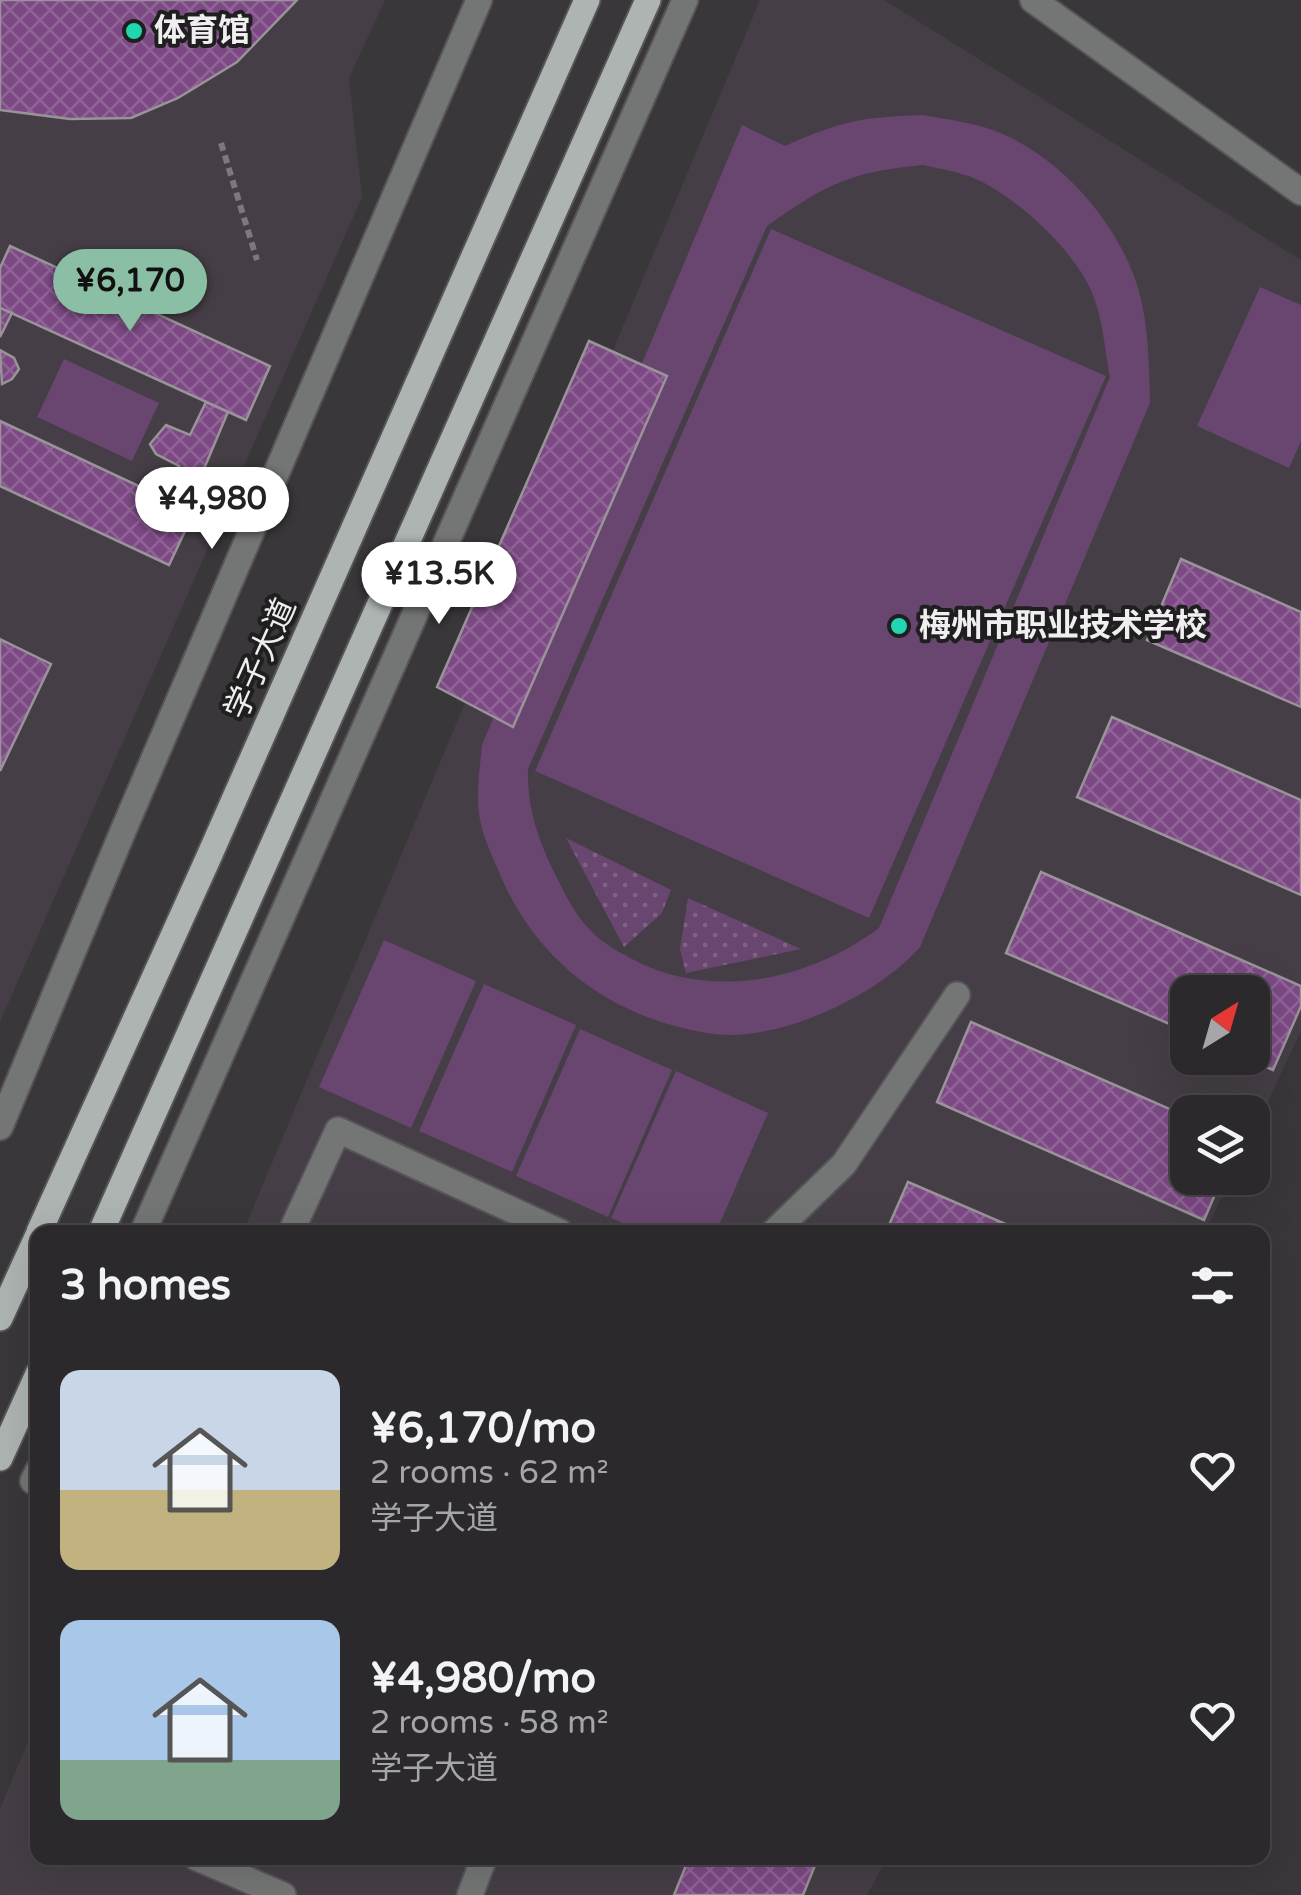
<!DOCTYPE html>
<meta charset="utf-8">
<style>
:root{--surface:#2c292c;--page:#343134;--text:#f1f3f6;--muted:#a6a6a9;--line:#484548;--accent:#8abfa5}
body{margin:0;font-family:"Varela Round","Noto Sans SC",sans-serif;background:var(--page);color:var(--text);height:100vh;display:flex;flex-direction:column;font-size:38px;white-space:nowrap}
*{box-sizing:border-box;margin:0}
p{font-size:32px;color:var(--muted)}
.icon{flex:none;width:55px;height:55px;fill:none;stroke:currentColor;stroke-width:2;stroke-linecap:round;stroke-linejoin:round}
.map{position:relative;flex:1;overflow:hidden}
.details{position:absolute;left:30px;top:1225px;width:1240px;height:640px;display:flex;flex-direction:column;background:var(--surface);border-radius:20px;box-shadow:0 10px 40px #0002,0 0 0 2px var(--line)}
.details>*{flex:none}
.needle{width:65px;rotate:37deg}
.controls{position:absolute;left:1170px;top:975px;display:grid;gap:20px}
.controls a{display:grid;place-items:center;width:100px;height:100px;border-radius:20px;background:var(--surface);box-shadow:0 10px 40px #0002,0 0 0 2px var(--line);font-size:50px}
.price{position:absolute;translate:-50% -85px;padding:0 22px;border-radius:35px;background:#fff;color:#222;font-size:32px;line-height:65px;filter:drop-shadow(0 2px 5px #0008)}
.price::after{content:'';position:absolute;left:50%;top:60px;width:30px;height:22px;margin-left:-15px;background:inherit;clip-path:polygon(0 0,100% 0,50% 100%)}
.price.selected{background:var(--accent);color:#111}
ul{padding:0;list-style:none}
li{display:flex;align-items:center;gap:30px;height:250px;padding:0 30px}
li span{display:grid;place-items:center;flex:none;width:280px;height:200px;border-radius:20px;color:#555}
li>.icon{margin-inline-start:auto}
span .icon{width:120px;height:120px;fill:#fffc;stroke-width:1}
li b{font-size:42px}
h2{display:flex;justify-content:space-between;align-items:center;height:120px;padding:0 30px;font-size:42px}
.map>svg:first-child{display:block}
.built{fill:#453e46;fill-rule:evenodd}
.grass{fill:url(#grass-dots)}
.garden{fill:#69466f;fill-rule:evenodd}
.building{fill:url(#building-cross-hatch);stroke:#989498;stroke-width:2.5}
.lines{fill:none;stroke-linecap:round;stroke-linejoin:round}
.minor-casing{stroke:#575457;stroke-width:29}
.major-casing{stroke:#575457;stroke-width:29}
.path{stroke:#7c797c;stroke-width:6;stroke-dasharray:8 5;stroke-linecap:butt}
.minor{stroke:#747675;stroke-width:25}
.major{stroke:#aeb4b2;stroke-width:25}
.poi-dot{fill:#20d5b0;stroke:#201f20;stroke-width:4}
.labels{text-anchor:middle;dominant-baseline:central;stroke-width:8;stroke-linejoin:round;paint-order:stroke}
.poi-label{font-size:32px;font-weight:bold;fill:#f1eef1;stroke:#201f20;text-anchor:start}
.street-label{font-size:32px;fill:#f1eef1;stroke:#201f20}
</style>
<div class="map">
<svg width="1301" height="1895" viewBox="0 0 1301 1895">
<defs>
<pattern id="grass-dots" width="8" height="8" patternUnits="userSpaceOnUse" patternTransform="scale(2.5)"><rect width="8" height="8" fill="#69466f"/><path d="M2 2h.1M6 6h.1" fill="none" stroke="#7f6184" stroke-width="1.8" stroke-linecap="round"/></pattern>
<pattern id="building-cross-hatch" width="8" height="8" patternUnits="userSpaceOnUse" patternTransform="scale(2.5)"><rect width="8" height="8" fill="#7d4985"/><path d="M0 0l8 8M0 8l8-8" fill="none" stroke="#906497"/></pattern>
</defs>
<rect width="100%" height="100%" fill="#3a373a"/>
<path class="built" d="M0,0H385L349,78L362,197L0,1022Z
M760,0H884L1301,260V1031L1253,1133L1252,1112H1188V1178H1231L1205,1232H243ZM1188,992H1252V1058H1188Z
M37,1720L38,1858H887L867,1895H0V1809Z"/>
<path class="grass" d="M566,838L671,890L662,913L624,947Z
M688,898L801,949L686,973L680,949Z"/>
<path class="garden" d="M922,115C949,120 980,123 1005,135C1065,162 1119,225 1138,288C1149,325 1149,366 1150,403L920,947C877,996 780,1042 714,1034C618,1021 540,966 502,879C493,858 482,836 479,814C476,791 480,767 482,745L742,125L785,146C841,121 862,117 922,115ZM923,165C941,169 960,172 976,179C1016,197 1070,247 1089,286C1103,315 1104,346 1110,377L879,928C809,980 714,1001 634,960C619,952 602,943 590,930C576,916 566,896 557,878C539,842 527,809 528,769L767,226C827,184 849,172 923,165Z
M771,229L1106,376L869,918L535,771Z
M1260,287L1301,305V441L1289,468L1197,426Z
M64,359L159,403L132,461L37,417Z
M384,940L476,981L411,1128L319,1087Z
M484,984L576,1025L512,1172L419,1131Z
M580,1029L672,1070L608,1217L516,1176Z
M676,1071L768,1113L716,1232H644L611,1218Z"/>
<path class="building" d="M0,0H297L237,62L178,98L131,118L70,119L0,110Z
M10,246L270,366L246,420L0,308V268Z
M0,308L12,313L0,337Z
M589,341L667,376L513,727L437,687Z
M0,350L14,358L19,369L12,379L2,384Z
M206,402L228,412L187,509L163,498L179,466L156,454L150,444L166,425L190,435Z
M0,421L194,512L169,565L0,486Z
M1181,559L1301,612V707L1147,640Z
M0,639L51,664L0,771Z
M1112,717L1301,800V895L1077,797Z
M1041,872L1301,986V1006L1273,1070L1246,1058H1252V992H1188V1032L1006,953Z
M971,1022L1188,1117V1178H1222L1204,1220L937,1102Z
M908,1182L1024,1232H886Z
M689,1858H818L803,1895H674Z"/>
<g class="lines">
<defs>
<path id="minor" d="M1033,0L1301,192
M0,1127L123,831L479,0
M143,1232L685,0
M291,1232L338,1130L560,1232
M774,1232L844,1164L957,995
M33,1481L38,1471
M197,1858L283,1895
M470,1895L484,1858"/>
<path id="major" d="M39,1232L207,861L587,0
M101,1232L648,0
M0,1318L38,1235
M0,1458L38,1374"/>
</defs>
<use href="#minor" class="minor-casing"/>
<use href="#major" class="major-casing"/>
<path class="path" d="M221,143L257,260"/>
<use href="#minor" class="minor"/>
<use href="#major" class="major"/>
</g>
<g class="poi-dot">
<circle cx="134" cy="31" r="10"/>
<circle cx="899" cy="626" r="10"/>
</g>
<g class="labels">
<g class="poi-label">
<text x="154" y="31">体育馆</text>
<text x="919" y="626">梅州市职业技术学校</text>
</g>
<g class="street-label">
<text transform="translate(261 659) rotate(-66)">学子大道</text>
</g>
</g>
</svg>
<div class="controls">
<a><svg class="needle" viewBox="-14 -14 28 28"><path d="M0-13l5 13h-10z" fill="#e53935"/><path d="M0 13l5-13h-10z" fill="#a6a6a9"/></svg></a>
<a><svg class="icon" aria-label="layers" viewBox="0 0 24 24"><path d="M12 4l9 5-9 5-9-5zM3 14l9 5 9-5"/></svg></a>
</div>
<b class="price selected" style="left:130px;top:334px">¥6,170</b>
<b class="price" style="left:212px;top:552px">¥4,980</b>
<b class="price" style="left:439px;top:627px">¥13.5K</b>
<section class="details">
<h2>3 homes<svg class="icon" aria-label="filters" viewBox="0 0 24 24"><path d="M4 7h16M4 17h16"/><circle cx="9" cy="7" r="2"/><circle cx="15" cy="17" r="2"/></svg></h2>
<ul>
<li><span style="background:linear-gradient(#c9d6e8 60%,#c2b280 0)"><svg class="icon" aria-label="home" viewBox="0 0 24 24"><path d="M3 11l9-7 9 7M6 9v11h12V9"/></svg></span><div><b>¥6,170/mo</b><p>2 rooms · 62 m²</p><p>学子大道</p></div><svg class="icon" aria-label="heart" viewBox="0 0 24 24"><path d="M12 20l-8-8c-3-5 5-10 8-4 3-6 11-1 8 4z"/></svg></li>
<li><span style="background:linear-gradient(#a9c7e8 70%,#7fa58c 0)"><svg class="icon" aria-label="home" viewBox="0 0 24 24"><path d="M3 11l9-7 9 7M6 9v11h12V9"/></svg></span><div><b>¥4,980/mo</b><p>2 rooms · 58 m²</p><p>学子大道</p></div><svg class="icon" aria-label="heart" viewBox="0 0 24 24"><path d="M12 20l-8-8c-3-5 5-10 8-4 3-6 11-1 8 4z"/></svg></li>
</ul>
</section>
</div>
